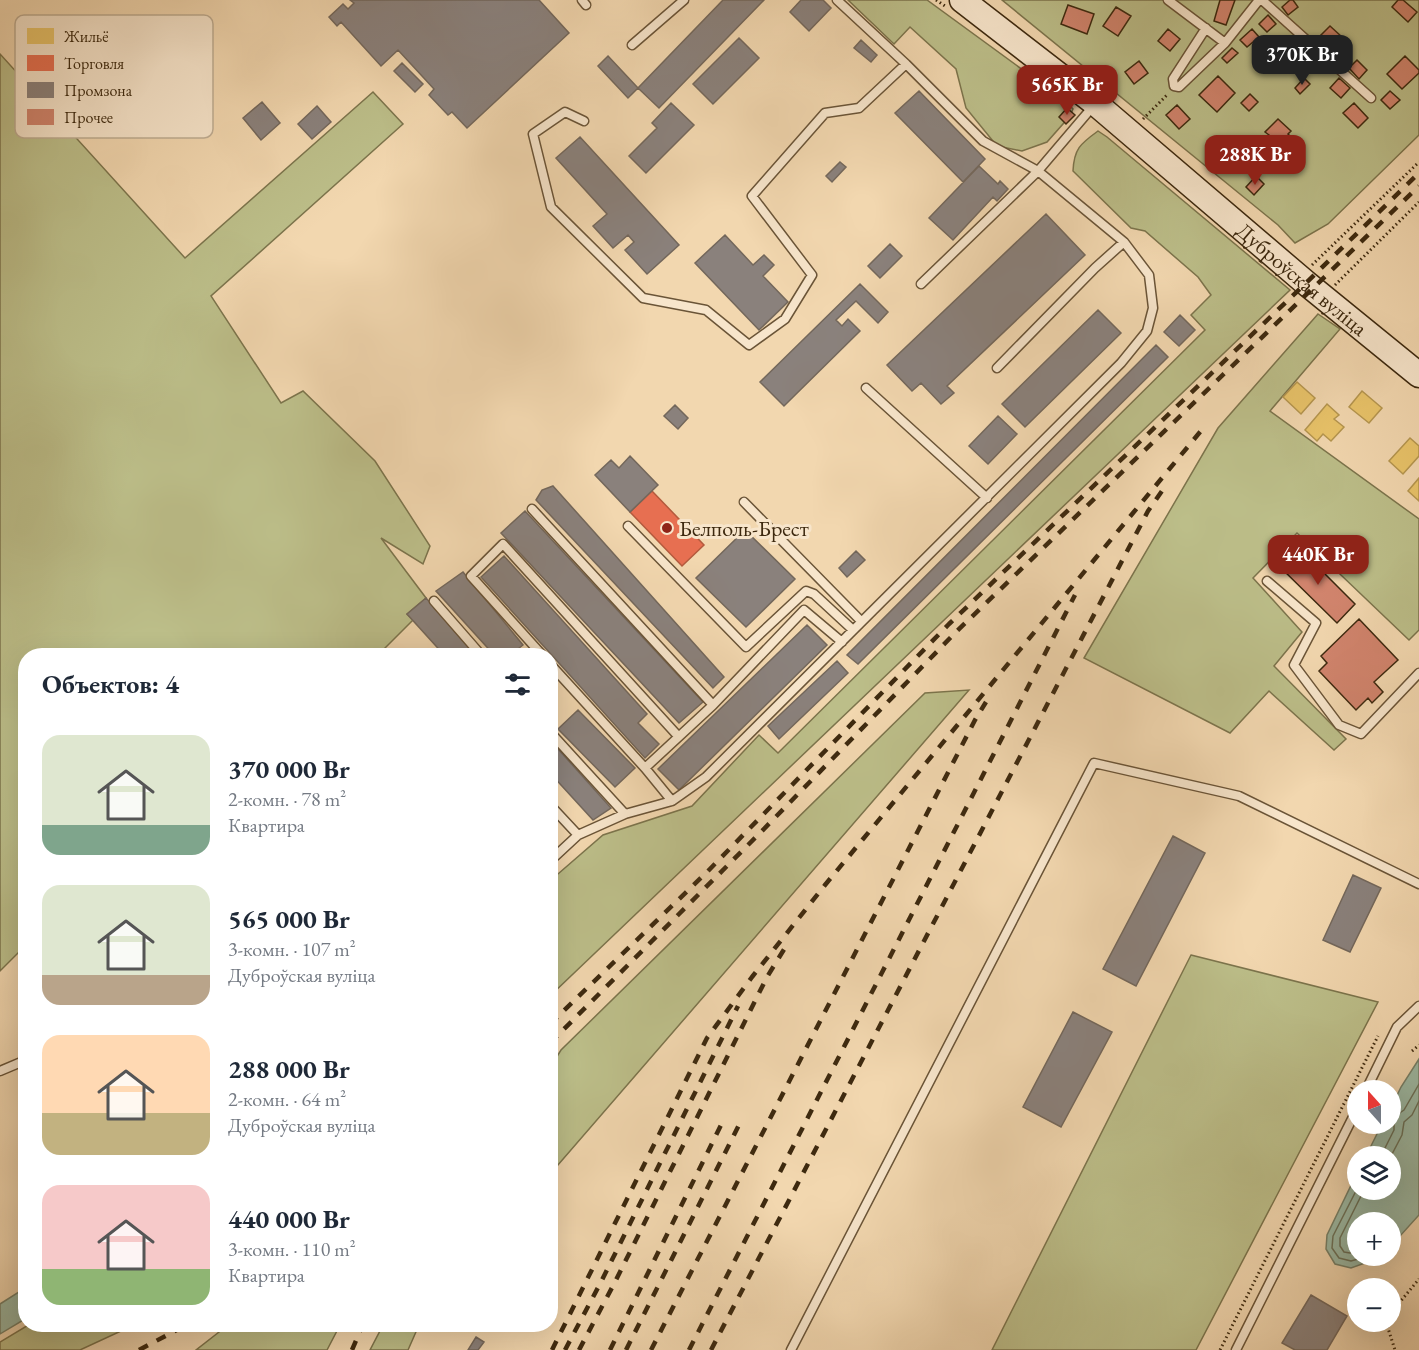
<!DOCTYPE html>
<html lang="ru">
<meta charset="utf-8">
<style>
:root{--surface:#fff;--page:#f2f2f3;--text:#1f2937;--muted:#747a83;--accent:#8f2418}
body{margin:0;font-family:"EB Garamond",serif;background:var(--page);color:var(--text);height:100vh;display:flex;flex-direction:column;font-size:22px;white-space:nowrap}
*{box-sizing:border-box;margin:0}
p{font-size:20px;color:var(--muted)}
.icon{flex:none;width:33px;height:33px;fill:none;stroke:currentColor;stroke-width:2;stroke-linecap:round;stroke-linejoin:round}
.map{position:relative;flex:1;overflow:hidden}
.side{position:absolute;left:18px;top:648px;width:540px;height:684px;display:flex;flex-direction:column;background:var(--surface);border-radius:24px;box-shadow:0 6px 24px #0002}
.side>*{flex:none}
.needle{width:39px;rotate:339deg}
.buttons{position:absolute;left:1347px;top:1080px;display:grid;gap:12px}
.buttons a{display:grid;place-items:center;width:54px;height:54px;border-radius:50%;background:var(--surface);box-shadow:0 6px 24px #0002;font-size:30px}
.price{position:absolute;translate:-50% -51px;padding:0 14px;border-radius:12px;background:var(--accent);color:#fff;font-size:20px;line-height:39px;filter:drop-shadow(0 2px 3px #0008)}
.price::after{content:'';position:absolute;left:50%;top:36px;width:18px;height:14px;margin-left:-9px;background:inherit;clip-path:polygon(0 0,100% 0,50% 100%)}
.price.active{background:#222;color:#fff}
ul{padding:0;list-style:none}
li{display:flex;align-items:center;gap:18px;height:150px;padding:0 24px}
li span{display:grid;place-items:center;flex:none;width:168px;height:120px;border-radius:18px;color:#555}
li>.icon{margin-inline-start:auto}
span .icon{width:72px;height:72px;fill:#fffc;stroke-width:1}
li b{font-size:26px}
h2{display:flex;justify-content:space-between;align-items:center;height:72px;padding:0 24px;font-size:26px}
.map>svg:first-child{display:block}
.green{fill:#bcbe89;stroke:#7c744c;stroke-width:1.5}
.water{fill:#9cbaa5;stroke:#768069;stroke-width:1.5}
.homes{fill:#e9c46a;stroke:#b5964f;stroke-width:1.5}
.shops{fill:#e76f51;stroke:#b45a3d;stroke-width:1.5}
.industry{fill:#8a817c;stroke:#73675b;stroke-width:1.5}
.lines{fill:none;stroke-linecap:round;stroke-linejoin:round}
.shore{stroke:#6c725a;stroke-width:1.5}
.building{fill:#d1846d;stroke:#3d290f;stroke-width:1.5}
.service-casing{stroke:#6a5437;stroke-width:11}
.secondary-casing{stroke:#3d290f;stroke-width:27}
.path{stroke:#3d290f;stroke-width:3;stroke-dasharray:1.5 3;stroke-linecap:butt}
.service{stroke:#f7e5cb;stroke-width:8}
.secondary{stroke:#f7e5cb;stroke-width:24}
.rail{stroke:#3d290f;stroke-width:4.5;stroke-dasharray:10 10;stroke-linecap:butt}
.poi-dot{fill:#8f2418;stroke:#f7e5cb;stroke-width:2}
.labels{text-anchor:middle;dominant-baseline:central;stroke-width:6;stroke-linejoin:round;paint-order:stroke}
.street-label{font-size:22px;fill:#3d290f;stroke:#f7e5cb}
.poi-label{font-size:22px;fill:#3d290f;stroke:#f7e5cb;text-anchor:start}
.key{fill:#f7e5cb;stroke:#bfad93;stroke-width:1.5}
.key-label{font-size:16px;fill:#3d290f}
</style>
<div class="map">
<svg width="1419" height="1350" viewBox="0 0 1419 1350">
<rect width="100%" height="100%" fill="#f2d7af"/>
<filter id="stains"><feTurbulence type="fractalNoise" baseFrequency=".00333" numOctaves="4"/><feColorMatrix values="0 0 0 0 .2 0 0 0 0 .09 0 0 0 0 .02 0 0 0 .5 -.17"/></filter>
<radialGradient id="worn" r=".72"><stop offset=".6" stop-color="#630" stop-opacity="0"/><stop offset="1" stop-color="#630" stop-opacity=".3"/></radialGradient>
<path class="green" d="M848,0H927L1064,100L1073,109L1070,116L1047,142L1022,151L997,146L966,108L956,69L910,27L894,44Z
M1002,0H1419V135L1328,224L1295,243L1278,225Z
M0,54L185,258L373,92L403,124L211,296L281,403L303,391L375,461L430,546L423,564L381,538L426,598L407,614L413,620L378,655L26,656L25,946L0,971Z
M1098,131L1107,137L1290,290L551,995V880L603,835L692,806L759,735L778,753L1205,330L1191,315L1211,295L1198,277L1145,231L1131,228L1073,171C1074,149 1080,144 1098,131Z
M1318,314L1340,329L1270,411L1419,519V630L1409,640L1297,533L1253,578L1302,632L1274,666L1346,739L1334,750L1269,691L1230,733L1084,658L1218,428Z
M969,690L551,1173V1066L561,1050L925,693Z
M1191,955L1378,1002L1196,1350H992Z
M30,1324H134V1325L80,1350H0V1342Z
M228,1325V1324L340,1325L327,1350H196Z
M383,1325V1324L419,1325L408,1350H370Z"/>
<path class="water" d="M1419,1059V1215L1391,1246L1390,1222H1358V1256H1382L1379,1258L1351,1268L1335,1264L1326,1249L1327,1235L1357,1173L1358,1190H1390V1156H1366L1382,1124H1390L1391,1108L1401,1087Z
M25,1288V1319L0,1334V1304Z"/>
<path class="homes" d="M1297,382L1315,398L1301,414L1283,397Z
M1362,391L1382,408L1369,423L1349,407Z
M1327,404L1339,415L1334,419L1344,427L1331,441L1323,434L1317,441L1305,430Z
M1410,438L1419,446V456L1403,474L1389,461Z
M1419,478V501L1408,491Z"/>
<path class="shops" d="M652,491L704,545L682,566L630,512Z"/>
<path class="industry" d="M350,0H539L569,33L467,128L452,112L448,115L429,95L434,89L398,50L381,66L341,22L337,26L329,17L343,4L348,9L354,3Z
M723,0H764L659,108L638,88Z
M801,0H823L831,8L809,31L790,12Z
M739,38L759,58L713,104L693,84Z
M861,40L877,55L871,62L854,48Z
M608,56L638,88L628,98L598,66Z
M402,63L423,84L415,92L394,71Z
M919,91L985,159L963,182L895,113Z
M262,102L280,123L261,140L243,118Z
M671,103L694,125L646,173L629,156L657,128L652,123Z
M317,106L331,122L312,139L298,124Z
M580,137L679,245L647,274L625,250L634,242L628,235L613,248L593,226L607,214L556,158Z
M840,162L846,167L832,182L826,176Z
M979,166L998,184L1000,181L1008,189L997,201L993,197L953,240L929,218Z
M1046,214L1085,255L947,386L954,393L941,404L921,383L912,391L887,365Z
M725,235L753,265L764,255L774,265L763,276L788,302L759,330L695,263Z
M890,244L902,256L880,278L868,266Z
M860,284L888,312L878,323L856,301L836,320L842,326L848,319L860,331L784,406L760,382Z
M1098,310L1121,333L1025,427L1002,404Z
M1180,315L1195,330L1179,346L1164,332Z
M1156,345L1168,357L858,664L847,655Z
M675,405L688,418L678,429L664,416Z
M998,416L1017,434L988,464L969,446Z
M630,456L658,485L630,512L595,475L611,460L619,468Z
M553,486L724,677L713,688L536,500L542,490Z
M525,511L703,702L679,723L501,533Z
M745,530L795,579L746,627L696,578Z
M856,551L865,560L847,577L839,568Z
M504,556L647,714L638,723L659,744L645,758L481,577Z
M463,572L523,645L509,656H495L436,591Z
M426,598L476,656H445L407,614Z
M807,625L827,645L679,790L658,769Z
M837,661L848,673L779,739L768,726Z
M578,710L635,768L615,787L558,729Z
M550,740L611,808L593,820L550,773Z
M1173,836L1205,853L1136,986L1103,969Z
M1353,875L1381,888L1350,952L1323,940Z
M1073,1012L1112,1032L1061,1127L1023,1107Z
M1311,1295L1347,1316L1327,1350H1295L1282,1343Z
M476,1337L484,1342L478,1350H468Z"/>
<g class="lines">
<path class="shore" d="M1381,1156L1394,1130V1117L1404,1110L1419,1084
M1390,1158L1402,1135L1404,1122L1412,1115L1419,1101
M1358,1187L1333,1236L1332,1248L1339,1258L1351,1261L1369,1256
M1358,1251L1350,1253L1344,1252L1340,1246V1238L1364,1190"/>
</g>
<path class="building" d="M1220,0H1235L1226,25L1214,21Z
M1290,0H1293L1298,7L1288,15L1282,7Z
M1398,0H1403L1417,12L1408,22L1392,7Z
M1068,5L1094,14L1087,34L1061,24Z
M1116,7L1131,16L1118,36L1103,26Z
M1268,15L1276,24L1267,32L1259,24Z
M1330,26L1342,37L1329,50L1317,39Z
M1168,29L1180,39L1170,51L1158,41Z
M1252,29L1259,37L1247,47L1240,40Z
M1299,45L1307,52L1298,62L1290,55Z
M1232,48L1238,53L1227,63L1222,58Z
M1405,56L1419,70V73L1402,89L1387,74Z
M1357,60L1367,70L1359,79L1349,68Z
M1139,61L1148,73L1134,84L1125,72Z
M1218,76L1235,93L1217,112L1199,95Z
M1304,78L1310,84L1300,94L1295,88Z
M1339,78L1350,88L1341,98L1330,88Z
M1390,91L1400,100L1390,109L1381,100Z
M1250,94L1258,102L1249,111L1241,103Z
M1354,103L1368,118L1358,128L1343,113Z
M1177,105L1190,119L1179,129L1166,115Z
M1067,108L1075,115L1066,124L1059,117Z
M1278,119L1291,131L1288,134L1293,139L1276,156L1262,142L1269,135L1265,132Z
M1256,176L1264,184L1254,195L1246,187Z
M1295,550L1314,568L1317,566L1355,604L1337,623L1279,566Z
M1359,619L1398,660L1374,682L1383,692L1372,703L1368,698L1356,710L1319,671L1327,663L1321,656Z"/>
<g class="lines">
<defs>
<path id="service" d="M582,0L586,5
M837,0L906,64L983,141L1038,171L921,284
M1168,0L1225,43
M1262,0L1371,98
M1206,28L1173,79L1174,86L1179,87L1225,43L1259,0
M632,45L684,0
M584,121L565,112L533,134L551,207L643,298L706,310L749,345L785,319L812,275L752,196L825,113L859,108L906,64
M997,368L1095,268L1124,242
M866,388L987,498
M744,502L861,621
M532,509L713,705L804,610L842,642
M628,526L746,647L806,591L814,594L853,630
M1267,581L1316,623L1294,665L1339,725L1361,734L1419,673
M434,601L482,656
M543,656L471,576L503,544L678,736
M550,664L645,768L713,705
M550,732L625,814
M645,768L672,801
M550,805L578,835
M550,861L578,835L625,814L672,801L706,777L1121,363L1147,331L1153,308L1149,275L1124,242L1038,171L1095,104
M0,1071L26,1060
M1366,1090L1397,1027L1419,1006
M791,1350L1094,763L1239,796L1419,884
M1236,1350L1358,1107"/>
<g id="secondary">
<path id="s1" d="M962,0L1095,103L1306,283L1419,375"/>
</g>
</defs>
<use href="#service" class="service-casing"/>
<use href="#secondary" class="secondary-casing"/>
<path class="path" d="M936,0L945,6
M1143,119L1168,94
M1312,265L1419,162
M1335,285L1419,202
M1412,1051L1419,1045
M1390,1314L1419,1279
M1386,1322L1395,1350
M1220,1350L1378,1036"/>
<use href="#service" class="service"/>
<use href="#secondary" class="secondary"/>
<path class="rail" d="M550,1024L708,871L949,624L1306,283L1419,173
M550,1043L761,832L956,632L1419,186
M139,1350L188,1324
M352,1350L363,1324
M552,1350L707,1038L752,977L825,885L1205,426
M565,1350L602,1280L738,1006
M579,1350L615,1282L767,977L788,943
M610,1350L725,1117
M626,1350L740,1123
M651,1350L975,720L986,702
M689,1350L1075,595
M711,1350L1148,511L1162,491"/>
</g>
<circle class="poi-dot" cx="667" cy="528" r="6"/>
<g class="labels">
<g class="street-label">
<text stroke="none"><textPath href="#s1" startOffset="440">Дуброўская вуліца</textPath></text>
</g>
<g class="poi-label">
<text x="679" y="528">Белполь-Брест</text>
</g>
</g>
<rect x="15" y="15" width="198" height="123" rx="9" class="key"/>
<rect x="27" y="28" width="27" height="16" fill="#e9c46a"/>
<rect x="27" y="55" width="27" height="16" fill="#e76f51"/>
<rect x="27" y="82" width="27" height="16" fill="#8a817c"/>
<rect x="27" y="109" width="27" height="16" fill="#d1846d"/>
<g class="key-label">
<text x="64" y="42">Жильё</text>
<text x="64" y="69">Торговля</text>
<text x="64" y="96">Промзона</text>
<text x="64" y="123">Прочее</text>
</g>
<rect width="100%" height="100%" filter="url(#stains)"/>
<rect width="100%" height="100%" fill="url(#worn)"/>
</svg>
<div class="buttons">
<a><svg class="needle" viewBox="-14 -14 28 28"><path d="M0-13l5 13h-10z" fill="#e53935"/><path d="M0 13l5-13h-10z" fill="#747a83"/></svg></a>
<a><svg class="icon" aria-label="layers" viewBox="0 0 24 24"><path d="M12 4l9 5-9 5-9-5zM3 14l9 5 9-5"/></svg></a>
<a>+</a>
<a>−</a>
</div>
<b class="price active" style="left:1302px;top:86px">370K Br</b>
<b class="price" style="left:1067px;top:116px">565K Br</b>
<b class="price" style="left:1255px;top:186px">288K Br</b>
<b class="price" style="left:1318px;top:586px">440K Br</b>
<section class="side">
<h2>Объектов: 4<svg class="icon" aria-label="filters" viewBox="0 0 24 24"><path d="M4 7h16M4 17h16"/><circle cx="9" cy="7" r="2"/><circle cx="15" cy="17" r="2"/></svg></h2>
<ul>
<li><span style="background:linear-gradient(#dfe7d0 75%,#7fa58c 0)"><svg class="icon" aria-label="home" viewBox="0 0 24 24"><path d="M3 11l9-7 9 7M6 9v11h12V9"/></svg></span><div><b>370 000 Br</b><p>2-комн. · 78 m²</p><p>Квартира</p></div></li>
<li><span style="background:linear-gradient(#dfe7d0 75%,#b9a48a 0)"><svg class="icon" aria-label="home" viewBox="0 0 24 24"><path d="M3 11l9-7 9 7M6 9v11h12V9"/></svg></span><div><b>565 000 Br</b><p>3-комн. · 107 m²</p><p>Дуброўская вуліца</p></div></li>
<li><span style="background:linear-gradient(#ffd9b3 65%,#c2b280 0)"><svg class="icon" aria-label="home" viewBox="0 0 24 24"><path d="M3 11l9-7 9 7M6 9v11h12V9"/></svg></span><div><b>288 000 Br</b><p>2-комн. · 64 m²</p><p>Дуброўская вуліца</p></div></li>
<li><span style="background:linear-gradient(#f6c9c9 70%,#8fb573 0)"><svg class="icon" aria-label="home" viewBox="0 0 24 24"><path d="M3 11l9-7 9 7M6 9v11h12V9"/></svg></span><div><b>440 000 Br</b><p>3-комн. · 110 m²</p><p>Квартира</p></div></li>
</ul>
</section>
</div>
